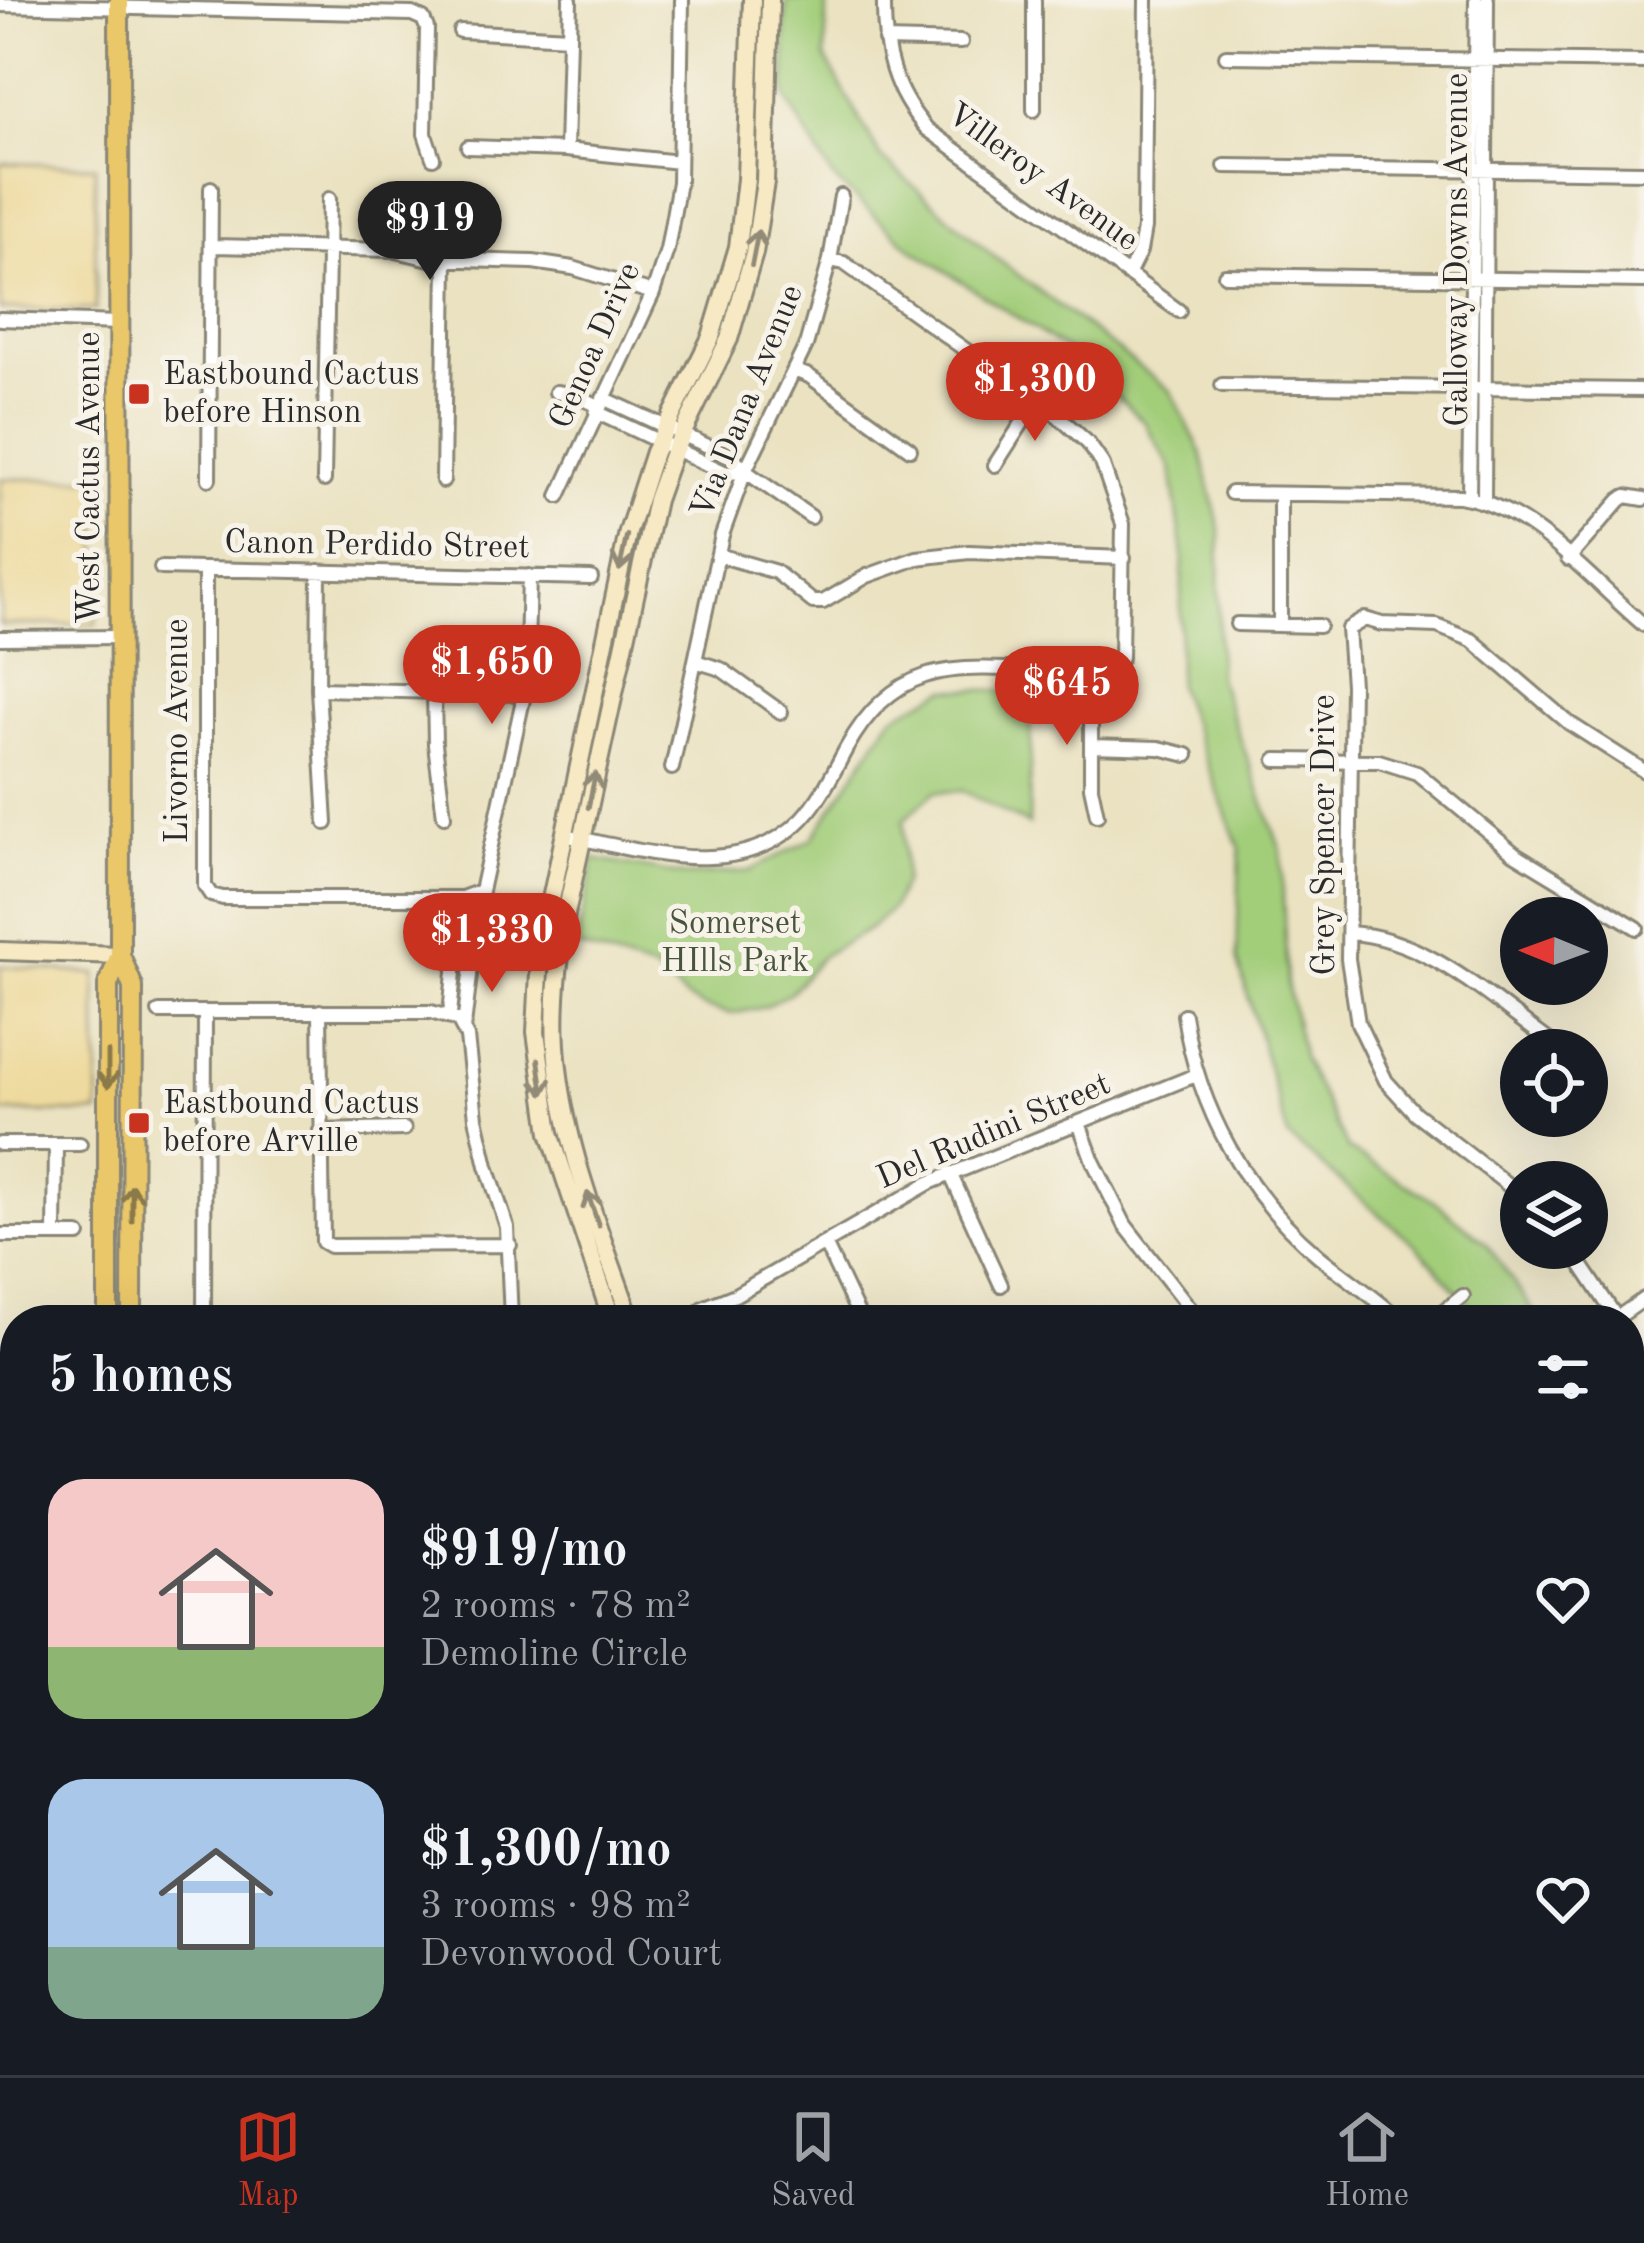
<!DOCTYPE html>
<meta charset="utf-8">
<style>
:root{--surface:#171b24;--page:#20242c;--text:#f1f3f6;--muted:#9ea1a6;--line:#363941;--accent:#c8321e}
body{margin:0;font-family:"Old Standard TT",serif;background:var(--page);color:var(--text);height:100vh;display:flex;flex-direction:column;font-size:45px;white-space:nowrap}
*{box-sizing:border-box;margin:0}
p{font-size:39px;color:var(--muted)}
.icon{flex:none;width:66px;height:66px;fill:none;stroke:currentColor;stroke-width:2;stroke-linecap:round;stroke-linejoin:round}
.map{position:relative;flex:1;overflow:hidden}
.drawer{position:absolute;left:0px;top:1305px;width:1644px;height:771px;display:flex;flex-direction:column;background:var(--surface);border-radius:48px 48px 0 0;box-shadow:0 12px 48px #0002}
.drawer>*{flex:none}
.needle{width:78px;rotate:271deg}
.tools{position:absolute;left:1500px;top:897px;display:grid;gap:24px}
.tools a{display:grid;place-items:center;width:108px;height:108px;border-radius:50%;background:var(--surface);box-shadow:0 12px 48px #0002;font-size:60px}
.price{position:absolute;translate:-50% -102px;padding:0 27px;border-radius:42px;background:var(--accent);color:#fff;font-size:39px;line-height:78px;filter:drop-shadow(0 3px 6px #0008)}
.price::after{content:'';position:absolute;left:50%;top:72px;width:36px;height:27px;margin-left:-18px;background:inherit;clip-path:polygon(0 0,100% 0,50% 100%)}
.price.on{background:#222;color:#fff}
ul{padding:0;list-style:none}
li{display:flex;align-items:center;gap:36px;height:300px;padding:0 48px}
li span{display:grid;place-items:center;flex:none;width:336px;height:240px;border-radius:36px;color:#555}
li>.icon{margin-inline-start:auto}
span .icon{width:144px;height:144px;fill:#fffc;stroke-width:1}
li b{font-size:51px}
h2{display:flex;justify-content:space-between;align-items:center;height:144px;padding:0 48px;font-size:51px}
.tabs{display:flex;justify-content:space-around;align-items:center;height:168px;border-top:3px solid var(--line);background:var(--surface);font-size:33px;color:var(--muted)}
.tabs a{display:grid;justify-items:center;gap:6px}
.tabs .on{color:var(--accent)}
.map>svg:first-child{display:block}
.green{fill:#a2cd79;stroke:#667c52;stroke-width:3}
.sand{fill:#eeda9e;stroke:#8c8264;stroke-width:3}
.lines{fill:none;stroke-linecap:round;stroke-linejoin:round}
.street-casing{stroke:#8a8676;stroke-width:18}
.secondary-casing{stroke:#8a8676;stroke-width:22}
.primary-casing{stroke:#8a8676;stroke-width:24}
.street{stroke:#fff;stroke-width:12}
.secondary{stroke:#f7e9c3;stroke-width:16}
.primary{stroke:#eac769;stroke-width:18}
.oneway{stroke:#918a77}
.oneway2{stroke:#8a794a}
.poi-dot{fill:#c8321e;stroke:#f7f3e8;stroke-width:4.5}
.labels{text-anchor:middle;dominant-baseline:central;stroke-width:10;stroke-linejoin:round;paint-order:stroke}
.street-label{font-size:33px;fill:#2b2b2b;stroke:#f7f3e8}
.poi-label{font-size:33px;fill:#2b2b2b;stroke:#f7f3e8;text-anchor:start}
.park-label{font-size:33px;fill:#49543e;stroke:#f7f3e8}
</style>
<div class="map">
<svg width="1644" height="2075" viewBox="0 0 1644 2075">
<rect width="100%" height="100%" fill="#f7f3e8"/>
<filter id="ink" filterUnits="userSpaceOnUse"><feTurbulence type="fractalNoise" baseFrequency=".00833" numOctaves="2"/><feDisplacementMap in="SourceGraphic" scale="24" xChannelSelector="R" yChannelSelector="G"/><feConvolveMatrix kernelMatrix="1 2 1 2 8 2 1 2 1" color-interpolation-filters="sRGB"/></filter>
<filter id="wash" filterUnits="userSpaceOnUse"><feTurbulence type="fractalNoise" baseFrequency=".004" numOctaves="4" result="noise"/><feDisplacementMap in="SourceGraphic" scale="48" xChannelSelector="R" yChannelSelector="G"/><feGaussianBlur stdDeviation="2.7" result="paint"/><feColorMatrix in="noise" values="0 0 0 0 0 0 0 0 0 0 0 0 0 0 0 0 0 1.4 0 .05"/><feComposite in="paint" operator="in"/></filter>
<g filter="url(#wash)">
<rect width="100%" height="100%" fill="#eae2c1"/>
<path class="green" d="M786,0H827L825,57L881,157L992,255L1171,391L1201,452L1220,529L1218,677L1281,851L1287,983L1303,1059L1348,1149L1437,1203L1486,1243L1540,1320H1483L1416,1245L1288,1137L1237,958L1240,849L1177,686L1183,554L1171,468L1145,423L1079,358L912,249L832,177L785,96Z
M946,689L1032,691L1029,825L963,791L934,792L904,820V881L893,907L871,928L822,956L791,992L765,1007L731,1014L704,1007L686,998L655,971L576,946L594,859L687,876L749,871L812,839L892,717Z"/>
<path class="sand" d="M0,163L95,166L96,310L0,309Z
M0,479H100L96,624L0,625Z
M0,966L96,974L99,1113L0,1112Z"/>
</g>
<g filter="url(#ink)">
<g class="lines">
<defs>
<path id="street" d="M884,0C883,50 893,91 927,129L1179,311
M1034,0V110
M0,5L412,14L423,19L427,28L425,134L433,158
M460,31L569,37
M885,40L961,42
M1226,56L1644,62
M468,147L566,150L679,162
M566,150L570,0
M1225,166L1644,172
M213,246L392,250L430,259L533,262L573,268L653,293
M1128,275L1140,251L1144,228L1146,0
M1225,275L1644,281
M0,319L119,323
M796,371L809,376L910,449
M1222,385L1644,390
M556,392L575,395L599,406
M603,398L734,458L745,471L811,517
M596,412L726,473L745,471
M995,465L1037,400
M209,479L211,188
M324,480L329,199
M443,481L446,259
M1231,493L1460,496C1534,508 1589,579 1644,625
M559,496L653,293L667,250L679,182L682,0
M1469,497L1476,0
M1484,501L1487,0
M718,555L776,572L813,602H823L867,576L917,558L969,552L1124,558
M1568,559L1620,500L1626,496L1644,499
M161,568L591,578
M205,569V886L211,895L223,898H462L481,891L526,686L529,576
M319,571L318,689L326,823
M1237,624L1319,626
M1280,625V494
M0,638L122,637
M695,661L721,669L781,712
M1091,674V787L1097,815
M318,689L524,694
M434,692L435,744L444,816
M1091,746L1159,748L1187,755
M1276,760L1379,761L1417,773L1514,853L1637,928
M672,768L722,535L745,471L806,345L830,260L841,196
M564,835C641,850 738,884 802,819C821,799 833,773 846,749C864,716 888,688 925,676C970,661 1043,673 1091,674L1111,669L1121,658L1123,524L1102,463L1088,443L1058,416L844,263L830,260
M454 943a16 16 0 1 1 32 0a16 16 0 1 1-32 0Z
M476,928L481,891
M1349,933C1430,937 1498,1006 1562,1050
M485,936L548,944
M482,954L546,961
M320,1011L323,1242L330,1246L510,1245
M159,1012H431L458,1020L467,1037L476,1118L487,1166L507,1227L511,1320
M450,1015L456,950
M1184,1015C1198,1109 1246,1195 1319,1256C1346,1278 1375,1297 1400,1320
M464,1026L472,959
M1079,1123L1093,1161L1125,1225L1199,1320
M320,1131L404,1129
M0,1144H80
M950,1173L1001,1285
M1521,1195L1415,1113L1386,1081L1358,1023L1348,959L1352,685L1348,629L1365,619L1382,624L1437,626L1472,640L1569,723L1644,771
M0,1235H79
M55,1235L56,1144
M825,1244L861,1320
M1570,1248L1618,1320
M693,1317L705,1307L735,1295L929,1183L1196,1075
M1617,1318L1644,1299
M204,1320L205,1012
M675,1320L685,1315L696,1320
M1433,1320L1463,1296
M1629,1341L1644,1374
M0,1591H15
M1156,2061L1162,2075
M1278,2061L1281,2075
M1571,2061L1572,2075
M1054,2075L1079,2061
M1403,2075L1440,2068"/>
<path id="secondary" d="M0,951L120,955
M612,1320L550,1133L536,1032L540,952L628,532L654,452L711,337L738,247L746,179L752,0
M631,1320C600,1231 562,1141 556,1046C553,1000 559,954 567,909L656,500L672,455L729,339L754,253L765,182L770,0
M1358,2061L1361,2075"/>
<path id="primary" d="M120,955L133,987L132,1320
M108,1320V985L120,955L119,0
M1629,1544L1644,1523
M1629,1582L1644,1562
M105,2075V2061
M130,2075L131,2061
M824,2075L850,2061
M876,2075L902,2061"/>
</defs>
<use href="#street" class="street-casing"/>
<use href="#secondary" class="secondary-casing"/>
<use href="#primary" class="primary-casing"/>
<use href="#street" class="street"/>
<use href="#secondary" class="secondary"/>
<use href="#primary" class="primary"/>
</g>
<defs><path id="oneway-shaft" d="M-6 0H5M1.5-3L5.5 0L1.5 3" fill="none" stroke-width="1.6" stroke-linecap="round" stroke-linejoin="round" transform="scale(3)"/></defs>
<g class="oneway">
<use href="#oneway-shaft" transform="translate(755 248) rotate(-79)"/>
<use href="#oneway-shaft" transform="translate(623 553) rotate(102)"/>
<use href="#oneway-shaft" transform="translate(592 790) rotate(-78)"/>
<use href="#oneway-shaft" transform="translate(541 1077) rotate(82)"/>
<use href="#oneway-shaft" transform="translate(593 1209) rotate(-109)"/>
</g>
<g class="oneway2">
<use href="#oneway-shaft" transform="translate(108 1070) rotate(90)"/>
<use href="#oneway-shaft" transform="translate(132 1203) rotate(-90)"/>
</g>
</g>
<g class="poi-dot">
<rect x="127" y="382" width="24" height="24" rx="6"/>
<rect x="127" y="1111" width="24" height="24" rx="6"/>
</g>
<g class="labels">
<g class="street-label">
<text transform="translate(1042 178) rotate(36)">Villeroy Avenue</text>
<text transform="translate(1458 250) rotate(-90)">Galloway Downs Avenue</text>
<text transform="translate(596 346) rotate(-66)">Genoa Drive</text>
<text transform="translate(748 402) rotate(-68)">Via Dana Avenue</text>
<text transform="translate(90 478) rotate(-90)">West Cactus Avenue</text>
<text transform="translate(377 546) rotate(1)">Canon Perdido Street</text>
<text transform="translate(178 731) rotate(-90)">Livorno Avenue</text>
<text transform="translate(1325 835) rotate(-90)">Grey Spencer Drive</text>
<text transform="translate(994 1132) rotate(-23)">Del Rudini Street</text>
</g>
<g class="poi-label">
<text x="163" y="375">Eastbound Cactus<tspan x="163" dy="38">before Hinson</tspan></text>
<text x="163" y="1104">Eastbound Cactus<tspan x="163" dy="38">before Arville</tspan></text>
</g>
<g class="park-label">
<text x="735" y="924">Somerset<tspan x="735" dy="38">HIlls Park</tspan></text>
</g>
</g>
</svg>
<div class="tools">
<a><svg class="needle" viewBox="-14 -14 28 28"><path d="M0-13l5 13h-10z" fill="#e53935"/><path d="M0 13l5-13h-10z" fill="#9ea1a6"/></svg></a>
<a><svg class="icon" aria-label="locate" viewBox="0 0 24 24"><circle cx="12" cy="12" r="6"/><path d="M12 2v4M12 18v4M2 12h4M18 12h4"/></svg></a>
<a><svg class="icon" aria-label="layers" viewBox="0 0 24 24"><path d="M12 4l9 5-9 5-9-5zM3 14l9 5 9-5"/></svg></a>
</div>
<b class="price on" style="left:430px;top:283px">$919</b>
<b class="price" style="left:1035px;top:444px">$1,300</b>
<b class="price" style="left:492px;top:727px">$1,650</b>
<b class="price" style="left:1067px;top:748px">$645</b>
<b class="price" style="left:492px;top:995px">$1,330</b>
<section class="drawer">
<h2>5 homes<svg class="icon" aria-label="filters" viewBox="0 0 24 24"><path d="M4 7h16M4 17h16"/><circle cx="9" cy="7" r="2"/><circle cx="15" cy="17" r="2"/></svg></h2>
<ul>
<li><span style="background:linear-gradient(#f6c9c9 70%,#8fb573 0)"><svg class="icon" aria-label="home" viewBox="0 0 24 24"><path d="M3 11l9-7 9 7M6 9v11h12V9"/></svg></span><div><b>$919/mo</b><p>2 rooms · 78 m²</p><p>Demoline Circle</p></div><svg class="icon" aria-label="heart" viewBox="0 0 24 24"><path d="M12 20l-8-8c-3-5 5-10 8-4 3-6 11-1 8 4z"/></svg></li>
<li><span style="background:linear-gradient(#a9c7e8 70%,#7fa58c 0)"><svg class="icon" aria-label="home" viewBox="0 0 24 24"><path d="M3 11l9-7 9 7M6 9v11h12V9"/></svg></span><div><b>$1,300/mo</b><p>3 rooms · 98 m²</p><p>Devonwood Court</p></div><svg class="icon" aria-label="heart" viewBox="0 0 24 24"><path d="M12 20l-8-8c-3-5 5-10 8-4 3-6 11-1 8 4z"/></svg></li>
</ul>
</section>
</div>
<nav class="tabs">
<a class="on"><svg class="icon" aria-label="map" viewBox="0 0 24 24"><path d="M3 6l6-2 6 2 6-2v14l-6 2-6-2-6 2zM9 4v14M15 6v14"/></svg>Map</a>
<a><svg class="icon" aria-label="saved" viewBox="0 0 24 24"><path d="M7 4h10v16l-5-4-5 4z"/></svg>Saved</a>
<a><svg class="icon" aria-label="home" viewBox="0 0 24 24"><path d="M3 11l9-7 9 7M6 9v11h12V9"/></svg>Home</a>
</nav>
